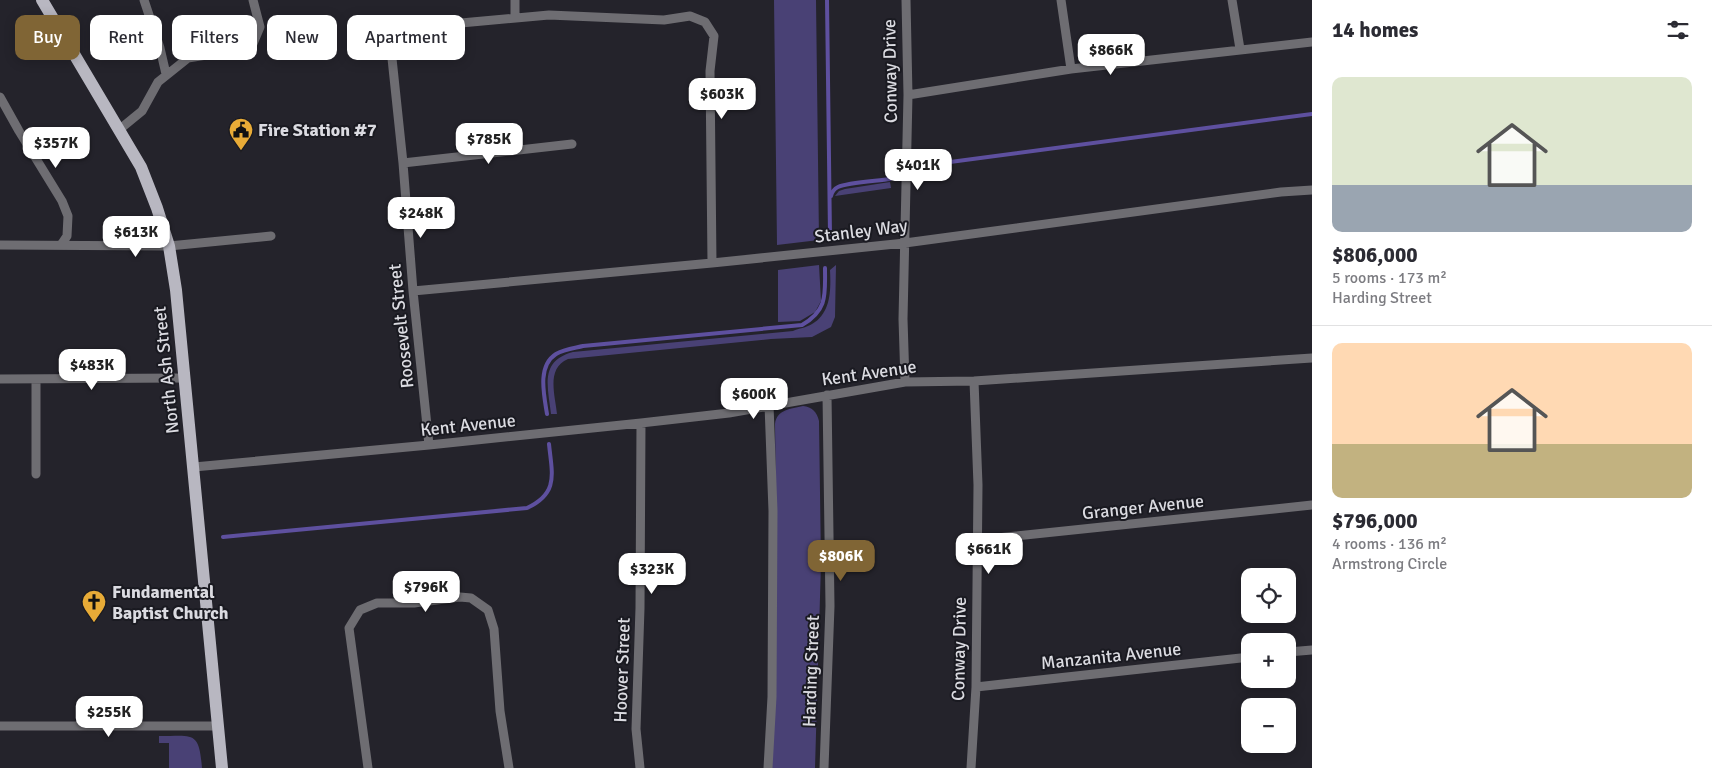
<!DOCTYPE html>
<meta charset="utf-8">
<style>
:root{--surface:#fff;--page:#f7f7f7;--text:#2b2b33;--muted:#7c7c81;--line:#e1e1e2;--accent:#806535}
body{margin:0;font-family:Signika,sans-serif;background:var(--page);color:var(--text);height:100vh;display:flex;flex-direction:column;font-size:19px;white-space:nowrap}
*{box-sizing:border-box;margin:0}
p{font-size:16px;color:var(--muted)}
.icon{flex:none;width:28px;height:28px;fill:none;stroke:currentColor;stroke-width:2;stroke-linecap:round;stroke-linejoin:round}
.map{position:relative;flex:1;overflow:hidden}
.drawer{display:flex;flex-direction:column;background:var(--surface);width:400px}
.drawer>*{flex:none}
.guide{position:absolute;left:15px;top:15px;width:475px;height:45px;display:flex;gap:10px}
.controls{position:absolute;left:1241px;top:568px;display:grid;gap:10px}
.controls a{display:grid;place-items:center;width:55px;height:55px;border-radius:10px;background:var(--surface);box-shadow:0 2px 12px #0003;font-size:25px}
.price{position:absolute;translate:-50% -42px;padding:0 11px;border-radius:10px;background:#fff;color:#222;font-size:16px;line-height:32px;filter:drop-shadow(0 1px 2px #0008)}
.price::after{content:'';position:absolute;left:50%;top:30px;width:15px;height:11px;margin-left:-8px;background:inherit;clip-path:polygon(0 0,100% 0,50% 100%)}
.price.current{background:var(--accent);color:#fff}
ul{padding:0;list-style:none}
li{display:grid;align-content:center;gap:10px;height:265px;padding:0 20px}
li+li{border-top:1px solid var(--line)}
li span{display:grid;place-items:center;height:155px;border-radius:10px;color:#555}
li>.icon{margin-inline-start:auto}
span .icon{width:90px;height:90px;fill:#fffc;stroke-width:1}
li b{font-size:21px}
h2{display:flex;justify-content:space-between;align-items:center;height:60px;padding:0 20px;font-size:21px}
.tag{padding:0 18px;border-radius:10px;background:var(--surface);box-shadow:0 2px 12px #0003;font-size:18px;line-height:45px}
.tag.current{background:var(--accent);color:#fff}
main{display:flex;flex:1;min-height:0}
.map>svg:first-child{display:block}
.green{fill:#494175}
.lines{fill:none;stroke-linecap:round;stroke-linejoin:round}
.stream{stroke:#5e509f;stroke-width:4}
.minor{stroke:#6e6d72;stroke-width:9}
.primary{stroke:#b8b7c1;stroke-width:12}
.labels{text-anchor:middle;dominant-baseline:central;stroke-width:4;stroke-linejoin:round;paint-order:stroke}
.street-label{font-size:18px;fill:#dbdbe1;stroke:#1a1a21}
.poi-label{font-size:18px;font-weight:bold;fill:#dbdbe1;stroke:#1a1a21;text-anchor:start}
</style>
<main>
<div class="map">
<svg width="1312" height="768" viewBox="0 0 1312 768">
<rect width="100%" height="100%" fill="#24232b"/>
<path class="green" d="M774,0H816L819,240L777,245Z
M890,182L891,188L835,196L839,191L845,189Z
M819,265L821,301L815,312L800,321L778,322V270Z
M836,265L835,317L831,327L812,337L771,339L568,359C546,368 555,395 557,414H551C548,387 539,361 573,352L793,331C799,328 806,328 812,324C831,313 831,290 830,270Z
M803,406C812,407 817,412 819,421L821,563L815,768H771L777,566L775,424C777,409 791,409 803,406Z
M159,736C193,736 199,730 202,768H169V743H159Z"/>
<g class="lines">
<path class="stream" d="M827,0L830,236
M920,166L1312,114
M831,196C832,192 834,189 838,187C848,182 877,181 890,179
M547,414C544,395 537,366 556,354C564,349 575,348 583,346L802,325C828,310 825,294 825,268
M223,537L527,508C559,493 552,474 549,444"/>
<path class="minor" d="M144,0L160,48L166,74
M1061,0L1071,69
M1232,0L1240,49
M515,17V0
M908,95L1071,69L1312,42
M0,97L19,131L62,201L68,216L67,236L61,245
M120,129L142,111L158,82L188,58L243,49L252,46L260,27L253,0
M403,163L572,144
M0,245L169,246L271,236
M413,291L712,263L905,243L1281,192L1312,190
M0,379L185,378
M36,379V474
M905,382L903,319L908,95L906,0
M429,445L413,291L403,163L391,49L396,35L403,28L417,22L450,24L549,15L664,20L690,16L705,22L714,36L710,71L712,263
M194,467L429,445L641,423L729,413L905,382L974,381L1312,358
M978,540L1312,505
M1288,652L1312,650
M976,687L1250,657
M0,726H217
M368,768L349,628L360,610L377,603H414L460,597L471,598L488,610L494,629L500,711L509,768
M640,768L636,729L640,608L641,423
M768,768L772,697L773,511L769,405
M824,768L830,606L827,395
M971,768L976,687L978,485L974,381"/>
<path class="primary" d="M42,0L141,167L157,208L169,246L176,290L222,768"/>
</g>
<defs>
<symbol id="civic-pin" viewBox="-11 -11 22 30"><path d="M0 17L-7.5 6A9.5 9.5 0 1 1 7.5 6Z" fill="#e8ab37" stroke="#1a1a21"/><path d="M-.6-6.5H3V-4.5H.6V-3L4-1V1h2V6H-6V1h2V-1L-.6-3ZM-1.2 2.5V6h2.4V2.5Z" fill="#111"/></symbol>
<symbol id="church-pin" viewBox="-11 -11 22 30"><path d="M0 17L-7.5 6A9.5 9.5 0 1 1 7.5 6Z" fill="#e8ab37" stroke="#1a1a21"/><path d="M-1.2-6h2.4v3.5h3.3v2.4h-3.3V6h-2.4V-.1h-3.3v-2.4h3.3Z" fill="#111"/></symbol>
</defs>
<g fill-rule="evenodd">
<use href="#civic-pin" x="227" y="116" width="28" height="38"/>
<use href="#church-pin" x="80" y="588" width="28" height="38"/>
</g>
<g class="labels">
<g class="street-label">
<text transform="translate(890 71) rotate(-91)">Conway Drive</text>
<text transform="translate(861 231) rotate(-7)">Stanley Way</text>
<text transform="translate(401 326) rotate(-96)">Roosevelt Street</text>
<text transform="translate(166 370) rotate(-96)">North Ash Street</text>
<text transform="translate(869 373) rotate(-8)">Kent Avenue</text>
<text transform="translate(468 425) rotate(-6)">Kent Avenue</text>
<text transform="translate(1143 507) rotate(-6)">Granger Avenue</text>
<text transform="translate(959 649) rotate(-89)">Conway Drive</text>
<text transform="translate(1111 656) rotate(-6)">Manzanita Avenue</text>
<text transform="translate(622 670) rotate(-88)">Hoover Street</text>
<text transform="translate(811 671) rotate(-88)">Harding Street</text>
</g>
<g class="poi-label">
<text x="258" y="130">Fire Station #7</text>
<text x="112" y="592">Fundamental<tspan x="112" dy="21">Baptist Church</tspan></text>
</g>
</g>
</svg>
<div class="controls">
<a><svg class="icon" aria-label="locate" viewBox="0 0 24 24"><circle cx="12" cy="12" r="6"/><path d="M12 2v4M12 18v4M2 12h4M18 12h4"/></svg></a>
<a>+</a>
<a>−</a>
</div>
<b class="price" style="left:1111px;top:76px">$866K</b>
<b class="price" style="left:722px;top:120px">$603K</b>
<b class="price" style="left:489px;top:165px">$785K</b>
<b class="price" style="left:56px;top:169px">$357K</b>
<b class="price" style="left:918px;top:191px">$401K</b>
<b class="price" style="left:421px;top:239px">$248K</b>
<b class="price" style="left:136px;top:258px">$613K</b>
<b class="price" style="left:92px;top:391px">$483K</b>
<b class="price" style="left:754px;top:420px">$600K</b>
<b class="price" style="left:989px;top:575px">$661K</b>
<b class="price current" style="left:841px;top:582px">$806K</b>
<b class="price" style="left:652px;top:595px">$323K</b>
<b class="price" style="left:426px;top:613px">$796K</b>
<b class="price" style="left:109px;top:738px">$255K</b>
<div class="guide">
<a class="tag current">Buy</a>
<a class="tag">Rent</a>
<a class="tag">Filters</a>
<a class="tag">New</a>
<a class="tag">Apartment</a>
</div>
</div>
<section class="drawer">
<h2>14 homes<svg class="icon" aria-label="filters" viewBox="0 0 24 24"><path d="M4 7h16M4 17h16"/><circle cx="9" cy="7" r="2"/><circle cx="15" cy="17" r="2"/></svg></h2>
<ul>
<li><span style="background:linear-gradient(#dfe7d0 70%,#9aa5b1 0)"><svg class="icon" aria-label="home" viewBox="0 0 24 24"><path d="M3 11l9-7 9 7M6 9v11h12V9"/></svg></span><div><b>$806,000</b><p>5 rooms · 173 m²</p><p>Harding Street</p></div></li>
<li><span style="background:linear-gradient(#ffd9b3 65%,#c2b280 0)"><svg class="icon" aria-label="home" viewBox="0 0 24 24"><path d="M3 11l9-7 9 7M6 9v11h12V9"/></svg></span><div><b>$796,000</b><p>4 rooms · 136 m²</p><p>Armstrong Circle</p></div></li>
</ul>
</section>
</main>
